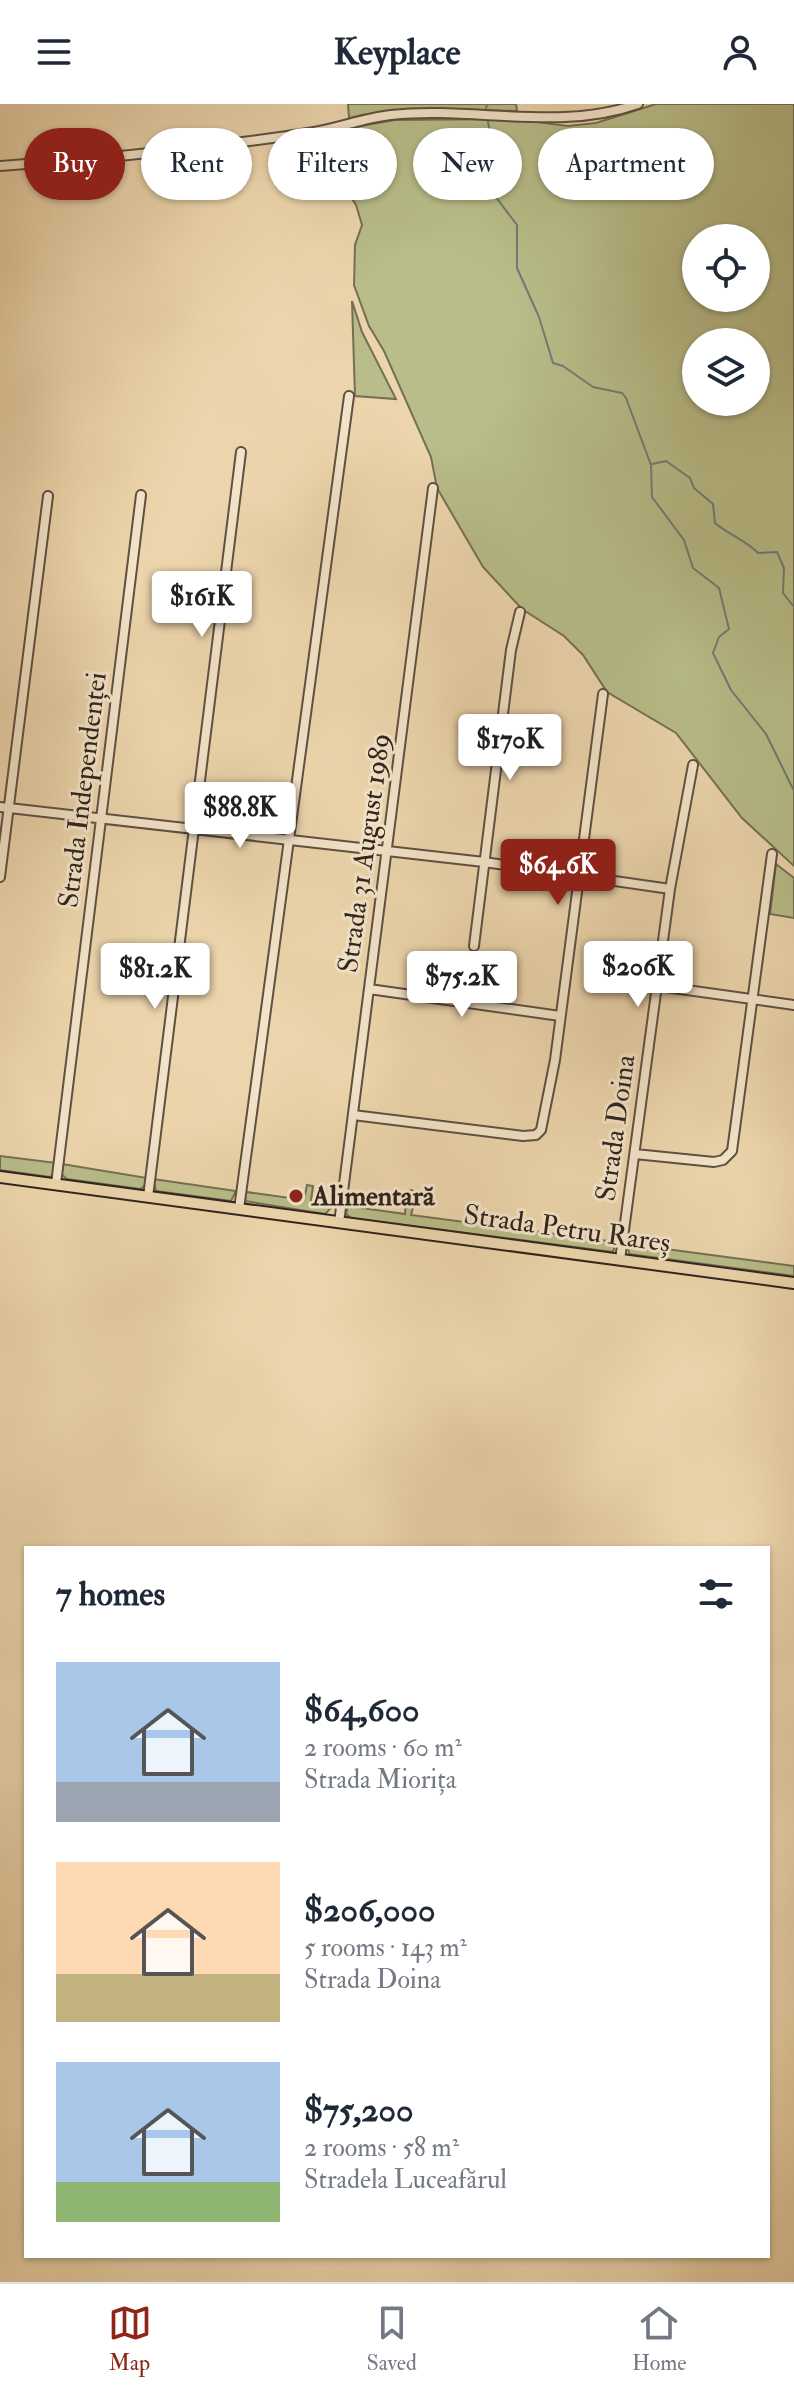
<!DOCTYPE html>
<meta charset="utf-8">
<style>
:root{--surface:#fff;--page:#f6f6f7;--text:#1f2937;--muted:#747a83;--line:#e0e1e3;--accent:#8f2418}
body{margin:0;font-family:"IM FELL Double Pica",serif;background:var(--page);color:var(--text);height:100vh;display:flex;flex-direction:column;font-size:30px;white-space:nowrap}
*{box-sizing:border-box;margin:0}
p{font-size:26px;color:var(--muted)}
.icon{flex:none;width:44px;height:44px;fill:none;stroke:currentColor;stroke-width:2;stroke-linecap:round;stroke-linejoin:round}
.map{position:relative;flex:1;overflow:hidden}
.details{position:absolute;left:24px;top:1442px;width:746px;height:712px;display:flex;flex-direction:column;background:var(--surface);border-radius:0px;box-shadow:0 2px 6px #0004}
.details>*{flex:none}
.hud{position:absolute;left:24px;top:24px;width:746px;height:72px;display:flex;gap:16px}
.fabs{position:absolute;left:682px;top:120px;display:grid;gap:16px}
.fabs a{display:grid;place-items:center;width:88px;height:88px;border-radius:50%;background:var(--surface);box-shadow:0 2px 6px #0004;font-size:40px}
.price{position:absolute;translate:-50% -68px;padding:0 18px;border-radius:8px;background:#fff;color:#222;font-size:26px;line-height:52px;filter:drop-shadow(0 2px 4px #0008)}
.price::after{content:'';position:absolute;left:50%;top:48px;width:24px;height:18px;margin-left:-12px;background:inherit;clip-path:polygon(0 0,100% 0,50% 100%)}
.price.selected{background:var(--accent);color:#fff}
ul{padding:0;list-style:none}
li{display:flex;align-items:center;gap:24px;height:200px;padding:0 32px}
li span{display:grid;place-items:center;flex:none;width:224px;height:160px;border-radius:0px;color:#555}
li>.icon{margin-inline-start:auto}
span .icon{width:96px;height:96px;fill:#fffc;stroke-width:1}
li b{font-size:34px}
h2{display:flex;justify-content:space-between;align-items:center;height:96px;padding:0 32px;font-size:34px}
.pill{padding:0 28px;border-radius:36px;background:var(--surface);box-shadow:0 2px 6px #0004;font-size:28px;line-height:72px}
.pill.selected{background:var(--accent);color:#fff}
header{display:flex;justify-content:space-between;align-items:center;height:104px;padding:0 32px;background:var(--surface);font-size:36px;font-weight:800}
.tab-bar{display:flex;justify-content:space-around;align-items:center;height:112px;border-top:2px solid var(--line);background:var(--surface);font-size:22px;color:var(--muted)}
.tab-bar a{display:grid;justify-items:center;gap:4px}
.tab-bar .selected{color:var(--accent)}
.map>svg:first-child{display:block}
.green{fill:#b8bd89;stroke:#747054;stroke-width:2;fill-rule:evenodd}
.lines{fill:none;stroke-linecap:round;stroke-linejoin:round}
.stream{stroke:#717b77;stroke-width:2}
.minor-casing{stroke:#5f5042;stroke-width:12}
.major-casing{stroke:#30231e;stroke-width:14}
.minor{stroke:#f3e4c9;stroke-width:8}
.major{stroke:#ecd5ac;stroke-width:10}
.poi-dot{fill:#8f2418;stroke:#f3e4c9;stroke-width:3}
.labels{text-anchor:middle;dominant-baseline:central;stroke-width:6;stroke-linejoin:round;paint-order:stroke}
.street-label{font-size:28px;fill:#30231e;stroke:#f3e4c9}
.poi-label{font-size:28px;font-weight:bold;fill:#30231e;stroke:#f3e4c9;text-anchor:start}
</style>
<header><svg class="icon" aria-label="menu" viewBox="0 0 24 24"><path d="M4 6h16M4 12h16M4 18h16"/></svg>Keyplace<svg class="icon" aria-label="person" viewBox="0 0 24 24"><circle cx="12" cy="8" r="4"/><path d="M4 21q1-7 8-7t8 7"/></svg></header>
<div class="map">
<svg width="794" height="2178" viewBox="0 0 794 2178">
<rect width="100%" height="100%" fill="#ecd5ac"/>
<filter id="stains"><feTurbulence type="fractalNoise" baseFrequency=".0025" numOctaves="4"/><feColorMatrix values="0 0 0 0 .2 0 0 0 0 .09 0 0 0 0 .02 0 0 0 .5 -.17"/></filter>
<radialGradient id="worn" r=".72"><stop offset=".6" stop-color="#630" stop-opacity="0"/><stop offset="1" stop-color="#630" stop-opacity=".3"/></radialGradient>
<path class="green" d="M348,0H516L517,7C460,6 404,0 349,14Z
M656,0H794V762L742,714L676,629L607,588L583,551L564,532L522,505L483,463L437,384L431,353L384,247L369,222L354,181L355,141L362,121L356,101L344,82L309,60L281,36L395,16L513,15L568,22L596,19ZM696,134H756V194H696ZM696,238H756V298H696Z
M352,197L362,228L396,295L355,292Z
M776,760L794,774V814L770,810Z
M0,1052L57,1059L56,1069L50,1073L0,1066Z
M62,1060L147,1074L146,1081L140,1085L67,1075L60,1069Z
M153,1075L236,1087L231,1097L156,1087Z
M307,1081L313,1082L311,1097L335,1100L325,1110L245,1097L246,1088L304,1096Z
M411,1086L417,1089L411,1111L616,1138L613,1148L351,1114L346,1110L348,1102L405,1110L406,1088Z
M628,1140L794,1162V1172L629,1150Z"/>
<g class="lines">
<path class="stream" d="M486,4L488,0
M487,13L495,53L480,72L517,121V164L539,213L553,259L563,262L593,283L622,289L626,294L651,361L652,393L684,436L693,464L719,484L729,525L719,533L713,549L731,586L766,630L794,687
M652,360L666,357L690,374L694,384L713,400L715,419C729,431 744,435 758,449L777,448L784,464L783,489L794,503"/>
<defs>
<path id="minor" d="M0,62C103,55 206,44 308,29C336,25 363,14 391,11C473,2 559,28 638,0
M0,703L484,758L670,785
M0,773L48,392
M474,842L511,546L520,508
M658,882L794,901
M369,885L560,912
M353,1011L523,1032L536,1031L541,1026L555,956L603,590
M635,1050L714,1058L723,1056L732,1047L772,750
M56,1080L141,391
M148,1093L241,348
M239,1105L349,292
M339,1119L433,384
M620,1156L670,785L693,661"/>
<path id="major" d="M0,1073L794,1179"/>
</defs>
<use href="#minor" class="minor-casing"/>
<use href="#major" class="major-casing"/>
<use href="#minor" class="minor"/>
<use href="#major" class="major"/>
</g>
<circle class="poi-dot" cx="296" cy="1092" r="8"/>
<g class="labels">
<g class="street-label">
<text transform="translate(83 686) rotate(-83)">Strada Independenței</text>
<text transform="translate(365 749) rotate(-82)">Strada 31 August 1989</text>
<text transform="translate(616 1024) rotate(-82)">Strada Doina</text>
<text transform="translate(567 1125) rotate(8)">Strada Petru Rareș</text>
</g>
<g class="poi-label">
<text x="312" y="1092">Alimentară</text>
</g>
</g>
<rect width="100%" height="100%" filter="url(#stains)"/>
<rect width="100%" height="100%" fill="url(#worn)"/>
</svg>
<div class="fabs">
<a><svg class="icon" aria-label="locate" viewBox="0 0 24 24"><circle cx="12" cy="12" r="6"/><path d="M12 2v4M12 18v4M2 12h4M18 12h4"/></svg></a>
<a><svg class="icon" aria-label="layers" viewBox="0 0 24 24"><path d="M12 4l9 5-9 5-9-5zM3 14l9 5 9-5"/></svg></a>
</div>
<b class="price" style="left:202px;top:535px">$161K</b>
<b class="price" style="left:510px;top:678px">$170K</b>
<b class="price" style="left:240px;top:746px">$88.8K</b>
<b class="price selected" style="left:558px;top:803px">$64.6K</b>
<b class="price" style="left:638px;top:905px">$206K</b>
<b class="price" style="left:155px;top:907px">$81.2K</b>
<b class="price" style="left:462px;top:915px">$75.2K</b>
<div class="hud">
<a class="pill selected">Buy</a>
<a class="pill">Rent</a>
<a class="pill">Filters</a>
<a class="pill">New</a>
<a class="pill">Apartment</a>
</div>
<section class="details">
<h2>7 homes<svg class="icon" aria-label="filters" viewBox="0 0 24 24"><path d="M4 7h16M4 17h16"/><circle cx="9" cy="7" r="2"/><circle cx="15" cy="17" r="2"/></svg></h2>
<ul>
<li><span style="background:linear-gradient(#a9c7e8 75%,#9aa5b1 0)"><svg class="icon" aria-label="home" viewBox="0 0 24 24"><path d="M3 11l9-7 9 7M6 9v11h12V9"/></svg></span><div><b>$64,600</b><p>2 rooms · 60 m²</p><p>Strada Miorița</p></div></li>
<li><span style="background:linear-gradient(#ffd9b3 70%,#c2b280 0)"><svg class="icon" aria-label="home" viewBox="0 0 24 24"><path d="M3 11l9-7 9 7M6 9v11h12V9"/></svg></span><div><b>$206,000</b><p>5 rooms · 143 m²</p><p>Strada Doina</p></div></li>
<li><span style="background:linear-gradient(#a9c7e8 75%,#8fb573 0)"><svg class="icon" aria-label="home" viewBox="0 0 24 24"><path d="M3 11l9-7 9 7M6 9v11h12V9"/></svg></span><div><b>$75,200</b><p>2 rooms · 58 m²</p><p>Stradela Luceafărul</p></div></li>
</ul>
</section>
</div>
<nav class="tab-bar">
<a class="selected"><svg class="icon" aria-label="map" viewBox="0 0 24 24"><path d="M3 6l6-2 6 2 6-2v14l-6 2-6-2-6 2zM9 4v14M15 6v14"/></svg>Map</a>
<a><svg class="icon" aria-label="saved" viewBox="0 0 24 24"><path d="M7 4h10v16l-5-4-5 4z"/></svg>Saved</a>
<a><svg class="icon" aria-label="home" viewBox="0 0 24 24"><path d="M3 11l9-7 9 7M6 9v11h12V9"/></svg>Home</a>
</nav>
